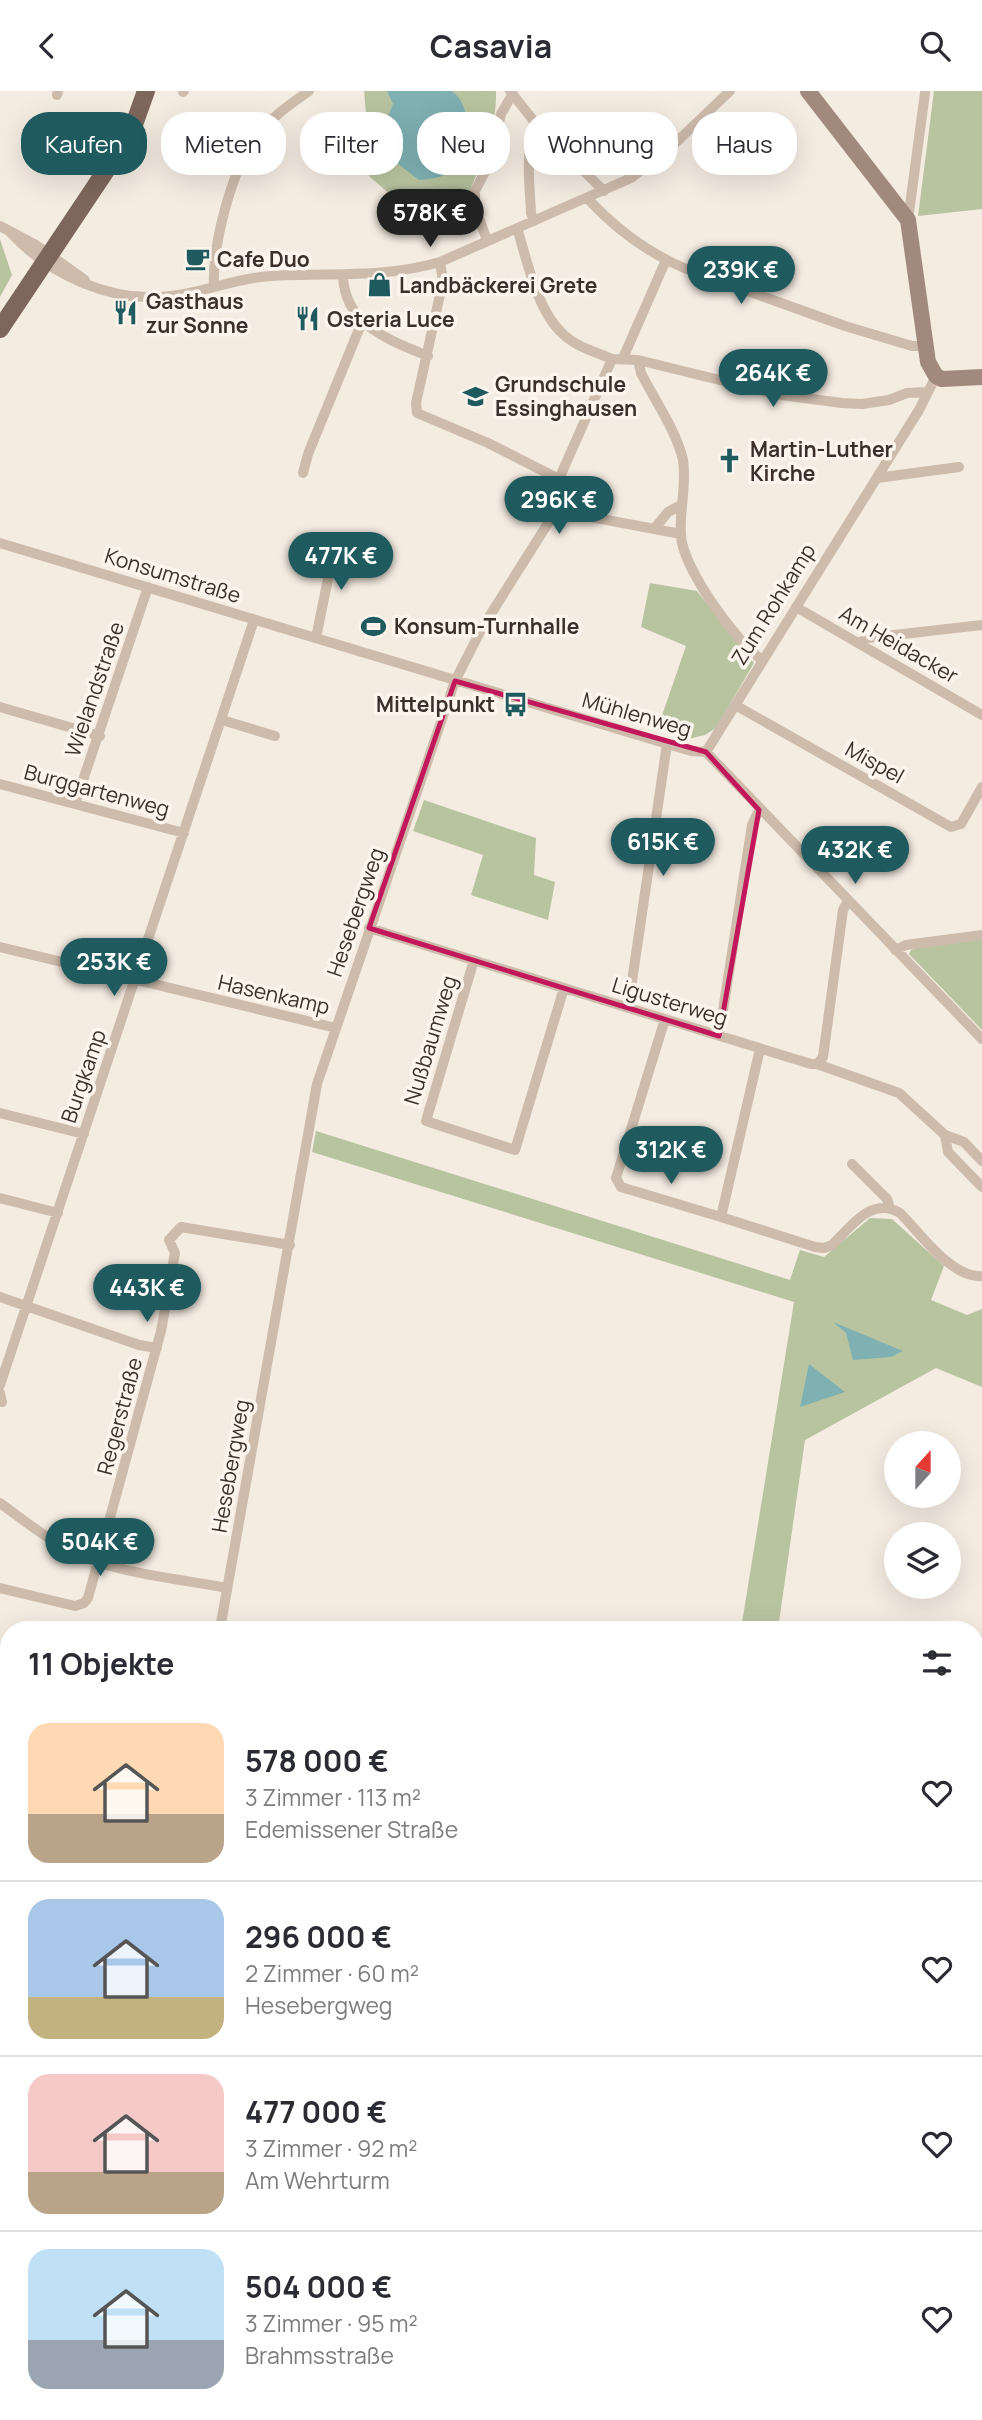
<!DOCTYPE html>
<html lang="de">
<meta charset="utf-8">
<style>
:root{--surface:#fff;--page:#f2f2f3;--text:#2b2b33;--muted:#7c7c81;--line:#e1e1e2;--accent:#1f5a5e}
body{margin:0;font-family:Manrope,sans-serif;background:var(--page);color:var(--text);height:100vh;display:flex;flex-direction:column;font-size:26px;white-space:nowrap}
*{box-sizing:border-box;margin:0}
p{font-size:23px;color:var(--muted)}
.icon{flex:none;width:38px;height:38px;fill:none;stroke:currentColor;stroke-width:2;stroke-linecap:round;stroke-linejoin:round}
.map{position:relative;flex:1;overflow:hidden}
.panel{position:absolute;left:0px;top:1530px;width:984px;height:800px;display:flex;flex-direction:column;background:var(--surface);border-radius:28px 28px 0 0;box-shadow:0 7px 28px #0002}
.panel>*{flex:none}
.hud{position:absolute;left:21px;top:21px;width:942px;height:63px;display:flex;gap:14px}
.needle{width:46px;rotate:21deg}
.tools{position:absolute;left:884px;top:1340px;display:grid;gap:14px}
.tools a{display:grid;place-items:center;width:77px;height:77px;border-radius:50%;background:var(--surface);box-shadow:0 7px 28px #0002;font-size:35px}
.price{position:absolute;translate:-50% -60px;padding:0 16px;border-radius:24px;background:var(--accent);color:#fff;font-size:23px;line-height:46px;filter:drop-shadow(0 2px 4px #0008)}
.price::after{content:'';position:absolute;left:50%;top:42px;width:21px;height:16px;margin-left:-10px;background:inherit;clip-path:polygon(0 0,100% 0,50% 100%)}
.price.on{background:#222;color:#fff}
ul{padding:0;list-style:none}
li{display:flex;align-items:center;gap:21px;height:175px;padding:0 28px}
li+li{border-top:2px solid var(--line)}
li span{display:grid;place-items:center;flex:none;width:196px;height:140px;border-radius:21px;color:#555}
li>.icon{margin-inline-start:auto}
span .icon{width:84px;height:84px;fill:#fffc;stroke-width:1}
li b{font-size:30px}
h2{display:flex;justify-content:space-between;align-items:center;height:84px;padding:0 28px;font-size:30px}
.chip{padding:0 24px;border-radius:28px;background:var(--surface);box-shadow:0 7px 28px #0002;font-size:24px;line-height:63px}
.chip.on{background:var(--accent);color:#fff}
header{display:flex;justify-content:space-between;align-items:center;height:91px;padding:0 28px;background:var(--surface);font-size:32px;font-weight:700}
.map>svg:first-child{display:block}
.green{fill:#b8c4a0}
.water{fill:#7fb0b2}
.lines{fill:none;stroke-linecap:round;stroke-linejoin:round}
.street{stroke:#cdbbac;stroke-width:10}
.secondary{stroke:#a18a7d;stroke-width:16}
.primary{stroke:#7d675c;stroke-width:18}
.highway{stroke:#5c4a42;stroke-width:19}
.secondary-bridge{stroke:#a18a7d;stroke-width:16}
.marked{fill:none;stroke:#c2185b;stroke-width:5;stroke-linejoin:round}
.labels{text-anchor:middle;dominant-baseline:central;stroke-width:7;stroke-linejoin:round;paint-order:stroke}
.poi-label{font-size:21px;font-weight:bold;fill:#3b302b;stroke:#fbf5ee;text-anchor:start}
.street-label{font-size:21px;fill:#3b302b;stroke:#fbf5ee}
</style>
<header><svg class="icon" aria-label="back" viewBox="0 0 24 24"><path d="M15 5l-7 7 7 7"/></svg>Casavia<svg class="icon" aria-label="search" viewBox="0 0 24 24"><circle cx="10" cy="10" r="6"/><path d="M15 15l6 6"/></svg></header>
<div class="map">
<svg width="982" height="2329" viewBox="0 0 982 2329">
<rect width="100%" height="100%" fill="#f4ebe1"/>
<path class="green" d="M364,0H496C497,37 483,68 469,102L435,116L398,110L370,86L353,57L366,23Z
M934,0H982V118L918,125Z
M0,148L12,184L0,206Z
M650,492L697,500L754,572L716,637L705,644L688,648L658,636L686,555L641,536Z
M424,709L536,747L534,784L555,791L548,829L471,804L483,764L413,740Z
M982,847V939L909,863L911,859L919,856Z
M316,1040L790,1189L800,1159L824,1166L870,1127L892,1128L944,1175L931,1209L967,1224L982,1218V1296L936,1277L805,1349L778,1538H741L794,1211L312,1061Z
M0,1777L9,1779V2048L0,2039Z
M975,2123L982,2125V2209L975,2207Z
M89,2321L259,2320V2321L256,2329H114Z"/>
<path class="water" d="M387,0H452C477,18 467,70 442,85C436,88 426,88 419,89L397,72L379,47L393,13Z
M833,1231L903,1260L891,1266L853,1269L846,1242Z
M809,1273L845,1301L800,1316Z"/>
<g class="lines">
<path class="street" d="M510,0L537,34L604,100
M183,1L184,0
M57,4L58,0
M587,107C614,136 648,162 684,177L845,235L912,255H926
M908,129L925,2
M534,130L531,122C530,95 524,59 537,34
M0,135L36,154L85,189
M517,137C527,169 537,220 563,243C576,256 596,261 612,268
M9,140C48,183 111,213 171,205C205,201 237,187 270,185C330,181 381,188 440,171L631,87L666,61L730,0
M487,149L475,117V100L490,71L501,23L512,4
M440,171L443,190L416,312L417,322L488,352L559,388
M343,185C345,235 390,249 428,265
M214,196C212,156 231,79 256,47C270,27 289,14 309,0
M623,267L666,169
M638,269L641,282C654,308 677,341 683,369C687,394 679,420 681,445C683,477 736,551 762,569
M303,382L308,363L362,231
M877,387L959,376
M554,419L681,443
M655,437L668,421L681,414
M0,452L691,660L706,661L982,948
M796,516L982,624
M316,547L336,448
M859,552L868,547L982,534
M735,614L951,736L961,733L982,696
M0,616L100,645
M222,629L275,645
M706,661L919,319L936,285
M0,693L184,742
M75,713L148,496
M369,837L811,973H817L899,1002L945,1044L964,1051L982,1070
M0,856L336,937
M895,859L906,854L982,844
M474,869L426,1030L515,1059L564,897
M628,917L667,653
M665,928L616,1087L621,1096L721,1126L760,958
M719,945L752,734L759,719
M817,973L823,966L843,819L848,810
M0,1022L84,1043
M945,1044L948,1061L982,1096
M852,1073L887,1108L890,1117
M0,1107L58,1122
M721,1126L815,1156L824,1157L832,1154C852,1135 871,1105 900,1122C920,1142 952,1188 982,1185
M0,1206L139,1254L157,1257
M0,1294L254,529
M0,1302L2,1311
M0,1412C25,1430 49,1450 78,1463C119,1483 181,1488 227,1497
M0,1497L75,1515L84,1512L88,1507L161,1240L175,1162L169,1149L181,1136L290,1154
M220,1538L317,993L455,590L482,537L550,429L554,419L559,388L612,268L638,269L781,304L842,312L862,313L889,309L907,302L927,301"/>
<path class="secondary" d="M808,0L908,129L928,271L936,285L942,288L982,286
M0,1673L9,1675
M975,1921L982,1922
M0,2060L9,2071"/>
<path class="primary" d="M0,238L131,42L146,0"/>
<path class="highway" d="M0,2301L9,2304
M55,2320L79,2329
M0,2323L18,2329"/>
<path class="secondary-bridge" d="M72,2329V2320"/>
</g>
<path class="marked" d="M455,590L706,661L759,719L719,945L369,837Z"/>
<defs>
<symbol id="cafe-bare" viewBox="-9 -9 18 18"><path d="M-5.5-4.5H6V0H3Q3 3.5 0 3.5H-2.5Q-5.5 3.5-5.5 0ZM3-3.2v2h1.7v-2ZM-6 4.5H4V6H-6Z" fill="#1f5a5e" stroke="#fbf5ee" stroke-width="2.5" paint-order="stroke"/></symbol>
<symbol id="shop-bare" viewBox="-9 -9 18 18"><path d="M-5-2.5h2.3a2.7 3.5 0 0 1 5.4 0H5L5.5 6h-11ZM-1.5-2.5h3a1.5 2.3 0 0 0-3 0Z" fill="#1f5a5e" stroke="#fbf5ee" stroke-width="2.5" paint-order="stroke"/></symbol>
<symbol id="restaurant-bare" viewBox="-9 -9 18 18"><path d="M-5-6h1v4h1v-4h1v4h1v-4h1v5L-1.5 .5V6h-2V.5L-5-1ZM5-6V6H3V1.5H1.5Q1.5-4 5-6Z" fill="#1f5a5e" stroke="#fbf5ee" stroke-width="2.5" paint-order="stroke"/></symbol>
<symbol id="school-bare" viewBox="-9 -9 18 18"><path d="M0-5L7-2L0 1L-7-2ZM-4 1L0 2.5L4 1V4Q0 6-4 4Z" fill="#1f5a5e" stroke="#fbf5ee" stroke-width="2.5" paint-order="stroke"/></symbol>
<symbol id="church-bare" viewBox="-9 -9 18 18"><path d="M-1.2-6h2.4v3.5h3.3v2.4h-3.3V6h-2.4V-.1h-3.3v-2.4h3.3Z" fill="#1f5a5e" stroke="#fbf5ee" stroke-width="2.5" paint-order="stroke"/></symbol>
<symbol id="stadium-bare" viewBox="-9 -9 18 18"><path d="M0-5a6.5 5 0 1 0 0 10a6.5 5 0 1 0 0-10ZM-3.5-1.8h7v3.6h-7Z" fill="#1f5a5e" stroke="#fbf5ee" stroke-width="2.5" paint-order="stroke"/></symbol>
<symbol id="bus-bare" viewBox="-9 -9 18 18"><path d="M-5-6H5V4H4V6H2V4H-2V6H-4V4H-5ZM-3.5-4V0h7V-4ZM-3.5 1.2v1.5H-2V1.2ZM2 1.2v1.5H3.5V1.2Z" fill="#1f5a5e" stroke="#fbf5ee" stroke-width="2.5" paint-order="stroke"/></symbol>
</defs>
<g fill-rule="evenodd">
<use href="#cafe-bare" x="180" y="150" width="35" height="35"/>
<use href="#shop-bare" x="362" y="176" width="35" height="35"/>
<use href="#restaurant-bare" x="108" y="204" width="35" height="35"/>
<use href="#restaurant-bare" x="290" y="210" width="35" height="35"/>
<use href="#school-bare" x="458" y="288" width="35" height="35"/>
<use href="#church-bare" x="712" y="352" width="35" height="35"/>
<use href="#stadium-bare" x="356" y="518" width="35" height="35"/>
<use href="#bus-bare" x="498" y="596" width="35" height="35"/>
</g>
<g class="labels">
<g class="poi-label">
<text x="217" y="168">Cafe Duo</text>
<text x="399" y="194">Landbäckerei Grete</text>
<text x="146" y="210">Gasthaus<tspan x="146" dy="24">zur Sonne</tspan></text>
<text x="327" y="228">Osteria Luce</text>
<text x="495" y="293">Grundschule<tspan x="495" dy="24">Essinghausen</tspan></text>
<text x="750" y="358">Martin-Luther<tspan x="750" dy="24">Kirche</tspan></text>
<text x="394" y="535">Konsum-Turnhalle</text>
<text x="495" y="613" text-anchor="end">Mittelpunkt</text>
</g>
<g class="street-label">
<text transform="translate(173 484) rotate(17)">Konsumstraße</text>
<text transform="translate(773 513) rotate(-58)">Zum Rohkamp</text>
<text transform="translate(899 553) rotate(30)">Am Heidacker</text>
<text transform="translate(94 598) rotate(-71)">Wielandstraße</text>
<text transform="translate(637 623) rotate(16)">Mühlenweg</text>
<text transform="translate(875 671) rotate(29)">Mispel</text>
<text transform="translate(97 699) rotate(15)">Burggartenweg</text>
<text transform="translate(355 821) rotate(-71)">Hesebergweg</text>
<text transform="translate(274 903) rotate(13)">Hasenkamp</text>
<text transform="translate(670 910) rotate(17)">Ligusterweg</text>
<text transform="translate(430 949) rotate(-73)">Nußbaumweg</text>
<text transform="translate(83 985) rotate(-71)">Burgkamp</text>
<text transform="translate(119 1325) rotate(-75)">Regerstraße</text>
<text transform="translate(230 1375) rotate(-80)">Hesebergweg</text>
</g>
</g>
</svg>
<div class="tools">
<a><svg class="needle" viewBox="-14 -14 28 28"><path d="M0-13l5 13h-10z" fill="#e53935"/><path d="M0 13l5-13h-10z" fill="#7c7c81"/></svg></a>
<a><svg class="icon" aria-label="layers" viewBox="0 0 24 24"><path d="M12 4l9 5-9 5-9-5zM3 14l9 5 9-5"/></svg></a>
</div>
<b class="price on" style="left:430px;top:158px">578K €</b>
<b class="price" style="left:741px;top:215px">239K €</b>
<b class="price" style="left:773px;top:318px">264K €</b>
<b class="price" style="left:559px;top:445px">296K €</b>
<b class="price" style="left:341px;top:501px">477K €</b>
<b class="price" style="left:663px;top:787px">615K €</b>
<b class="price" style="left:855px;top:795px">432K €</b>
<b class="price" style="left:114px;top:907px">253K €</b>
<b class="price" style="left:671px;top:1095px">312K €</b>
<b class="price" style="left:147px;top:1233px">443K €</b>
<b class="price" style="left:100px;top:1487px">504K €</b>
<div class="hud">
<a class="chip on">Kaufen</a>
<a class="chip">Mieten</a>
<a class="chip">Filter</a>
<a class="chip">Neu</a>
<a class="chip">Wohnung</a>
<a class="chip">Haus</a>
</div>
<section class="panel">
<h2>11 Objekte<svg class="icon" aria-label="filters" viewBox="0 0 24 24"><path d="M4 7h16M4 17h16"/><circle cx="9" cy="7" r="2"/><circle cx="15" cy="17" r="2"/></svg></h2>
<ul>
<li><span style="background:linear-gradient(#ffd9b3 65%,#b9a48a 0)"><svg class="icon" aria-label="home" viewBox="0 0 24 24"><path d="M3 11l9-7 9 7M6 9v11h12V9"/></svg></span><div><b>578 000 €</b><p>3 Zimmer · 113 m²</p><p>Edemissener Straße</p></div><svg class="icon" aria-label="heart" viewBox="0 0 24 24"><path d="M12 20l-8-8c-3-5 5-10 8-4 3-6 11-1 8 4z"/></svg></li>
<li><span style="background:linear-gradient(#a9c7e8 70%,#c2b280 0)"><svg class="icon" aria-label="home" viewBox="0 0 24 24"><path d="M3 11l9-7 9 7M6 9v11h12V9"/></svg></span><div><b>296 000 €</b><p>2 Zimmer · 60 m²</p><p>Hesebergweg</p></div><svg class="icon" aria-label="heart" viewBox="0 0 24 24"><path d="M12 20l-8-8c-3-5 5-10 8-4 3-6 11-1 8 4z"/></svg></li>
<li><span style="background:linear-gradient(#f6c9c9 70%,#b9a48a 0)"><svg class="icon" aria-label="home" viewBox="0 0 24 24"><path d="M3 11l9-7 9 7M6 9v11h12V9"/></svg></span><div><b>477 000 €</b><p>3 Zimmer · 92 m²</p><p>Am Wehrturm</p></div><svg class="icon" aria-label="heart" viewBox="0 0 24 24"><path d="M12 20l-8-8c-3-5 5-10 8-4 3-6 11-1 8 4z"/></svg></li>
<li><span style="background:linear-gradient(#bfe0f5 65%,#9aa5b1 0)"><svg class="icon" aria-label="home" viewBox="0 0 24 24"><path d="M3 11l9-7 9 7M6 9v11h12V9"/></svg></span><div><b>504 000 €</b><p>3 Zimmer · 95 m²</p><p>Brahmsstraße</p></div><svg class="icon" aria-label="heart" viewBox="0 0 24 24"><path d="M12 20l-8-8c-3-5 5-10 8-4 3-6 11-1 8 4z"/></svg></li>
</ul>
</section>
</div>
